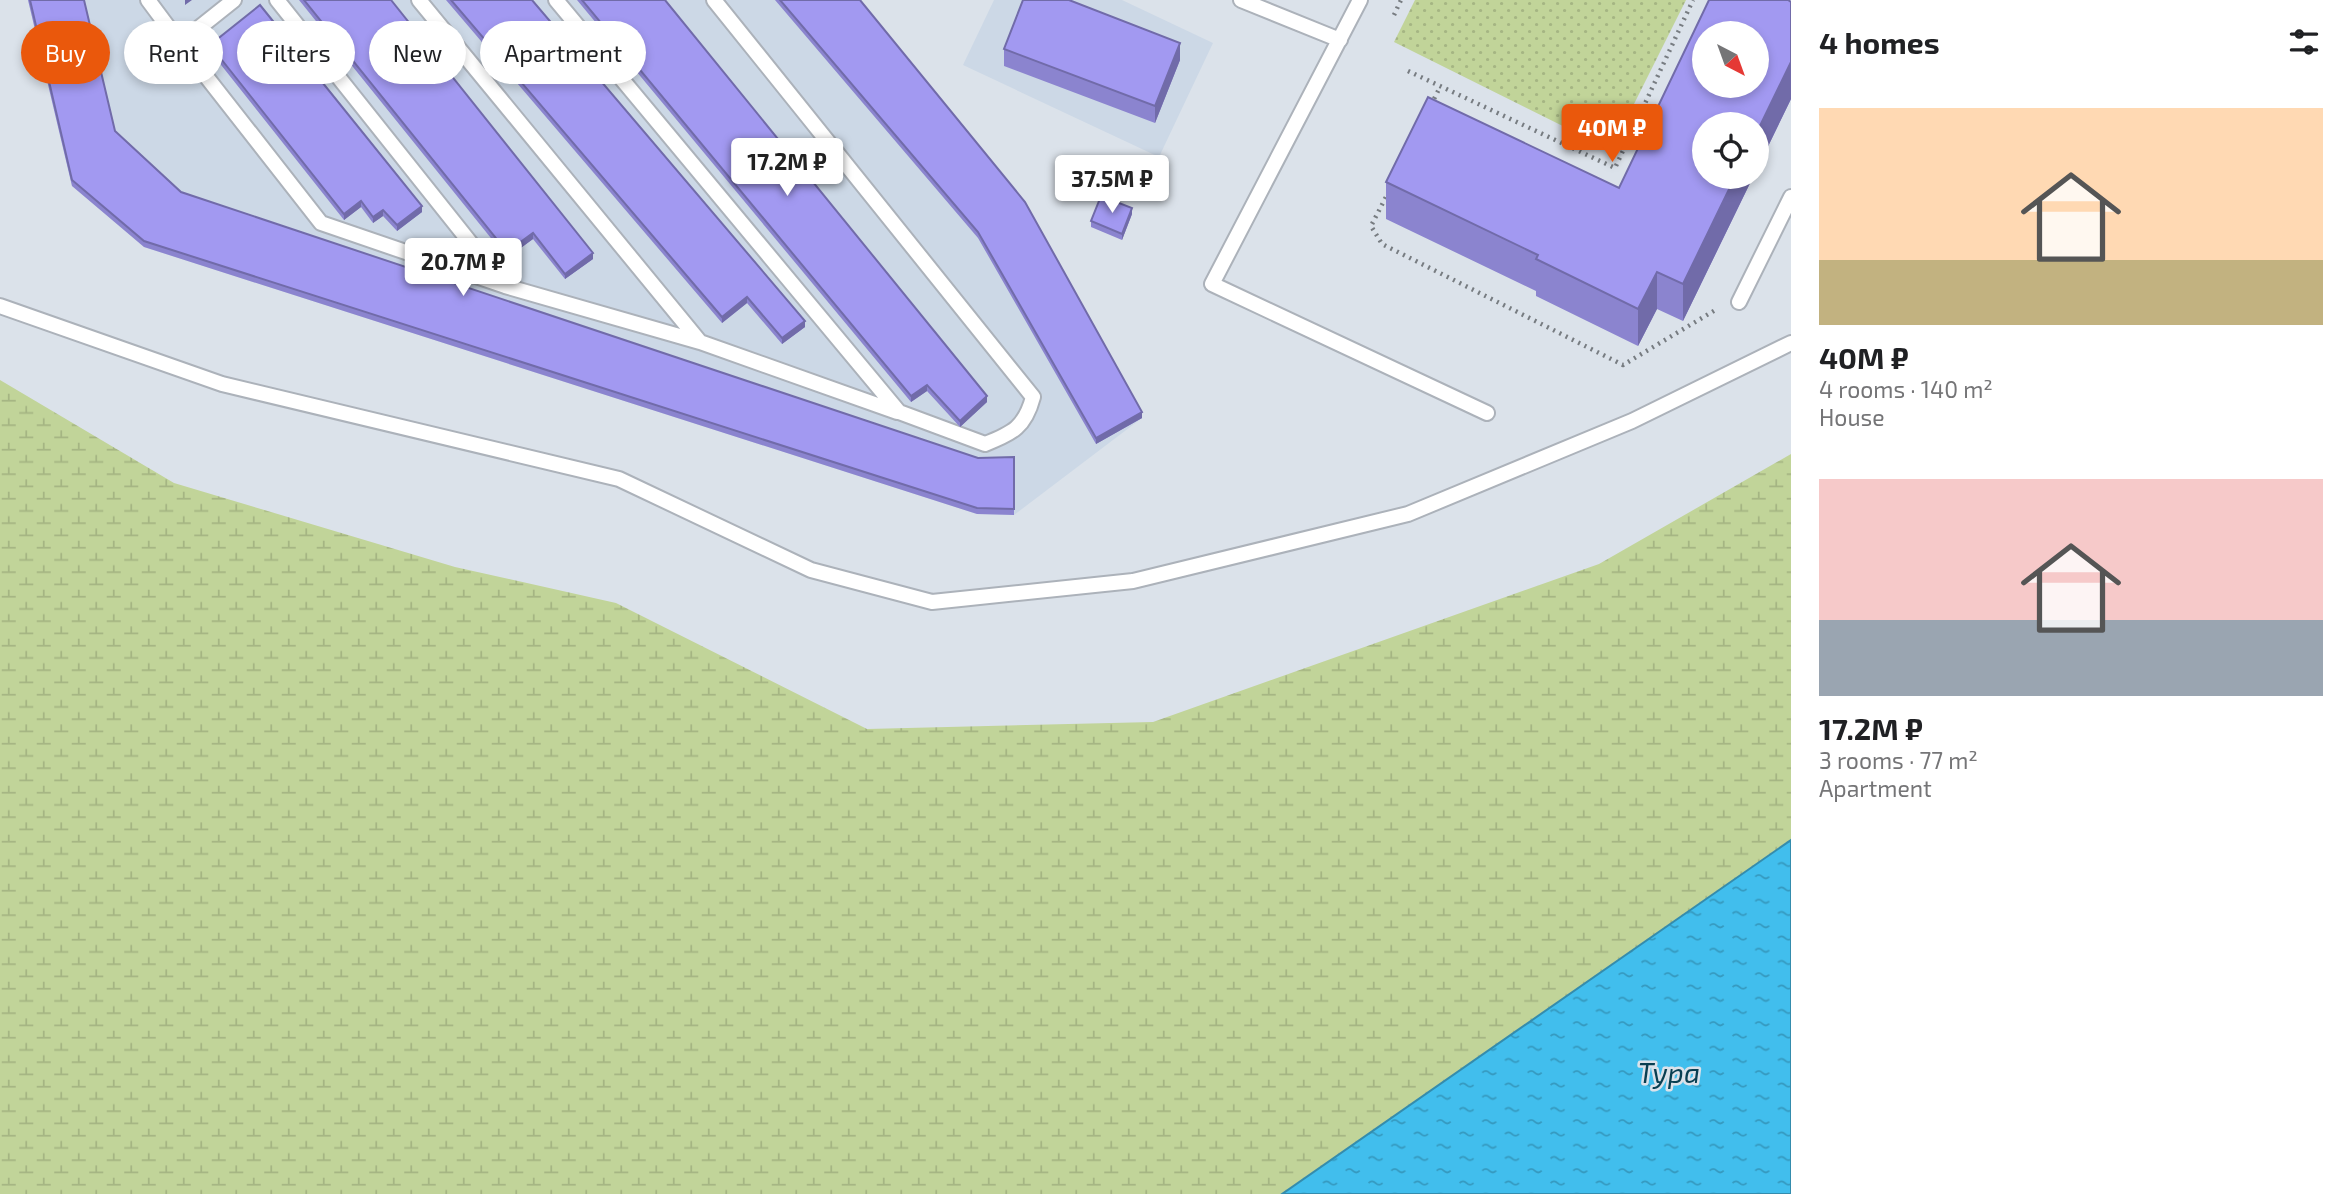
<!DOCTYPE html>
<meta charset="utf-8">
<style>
:root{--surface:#fff;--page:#f6f6f6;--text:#202124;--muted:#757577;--accent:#ea580c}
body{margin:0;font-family:"Exo 2",sans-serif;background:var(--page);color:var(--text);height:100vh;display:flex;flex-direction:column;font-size:26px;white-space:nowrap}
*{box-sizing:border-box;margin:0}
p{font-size:23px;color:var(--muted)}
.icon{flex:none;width:38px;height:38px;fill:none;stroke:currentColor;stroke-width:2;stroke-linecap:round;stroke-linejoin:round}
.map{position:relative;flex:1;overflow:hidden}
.details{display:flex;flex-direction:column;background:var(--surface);width:560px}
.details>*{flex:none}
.guide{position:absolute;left:21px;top:21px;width:665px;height:63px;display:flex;gap:14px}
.needle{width:46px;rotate:139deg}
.buttons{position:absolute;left:1692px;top:21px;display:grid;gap:14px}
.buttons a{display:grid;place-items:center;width:77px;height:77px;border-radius:50%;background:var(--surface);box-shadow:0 4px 10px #0003;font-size:35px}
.price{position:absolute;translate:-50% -60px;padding:0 16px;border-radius:7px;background:#fff;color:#222;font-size:23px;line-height:46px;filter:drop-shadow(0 2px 4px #0008)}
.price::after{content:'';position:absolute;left:50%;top:42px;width:21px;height:16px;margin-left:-10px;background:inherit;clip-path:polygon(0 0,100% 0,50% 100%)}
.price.current{background:var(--accent);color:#fff}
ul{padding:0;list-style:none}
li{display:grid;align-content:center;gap:14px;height:371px;padding:0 28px}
li span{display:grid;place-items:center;height:217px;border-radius:0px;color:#555}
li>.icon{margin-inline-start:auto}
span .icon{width:126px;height:126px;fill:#fffc;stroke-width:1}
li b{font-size:30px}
h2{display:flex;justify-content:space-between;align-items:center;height:84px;padding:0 28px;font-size:30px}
.chip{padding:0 24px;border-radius:32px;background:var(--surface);box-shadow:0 4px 10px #0003;font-size:24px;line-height:63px}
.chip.current{background:var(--accent);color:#fff}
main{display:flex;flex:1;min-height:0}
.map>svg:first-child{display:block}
.built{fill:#ccd8e6}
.wetland{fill:url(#wetland-marsh)}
.park{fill:url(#park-dots)}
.water{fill:url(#water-ripples);stroke:#348cad;stroke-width:2}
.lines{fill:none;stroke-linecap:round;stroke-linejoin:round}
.service-casing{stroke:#acb2ba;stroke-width:18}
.path{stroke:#777c81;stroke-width:4.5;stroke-dasharray:2 5;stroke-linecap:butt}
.service{stroke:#fff;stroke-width:14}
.wall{fill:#8b84cf}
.shaded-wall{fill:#716ba9}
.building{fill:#a299f1;stroke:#716ba9;stroke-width:2;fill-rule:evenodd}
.labels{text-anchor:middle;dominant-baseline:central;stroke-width:5;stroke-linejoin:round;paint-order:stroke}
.water-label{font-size:28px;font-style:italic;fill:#083f52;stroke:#dbe2ea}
</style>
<main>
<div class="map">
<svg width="1791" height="1194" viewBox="0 0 1791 1194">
<defs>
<pattern id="wetland-marsh" width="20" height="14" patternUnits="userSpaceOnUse" patternTransform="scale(1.75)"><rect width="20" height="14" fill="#c1d499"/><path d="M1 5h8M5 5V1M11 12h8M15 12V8" fill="none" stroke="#a5b583"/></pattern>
<pattern id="park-dots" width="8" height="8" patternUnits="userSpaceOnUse" patternTransform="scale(1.75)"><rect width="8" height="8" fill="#c1d499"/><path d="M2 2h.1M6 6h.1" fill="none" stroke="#a5b583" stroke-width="1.8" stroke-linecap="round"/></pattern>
<pattern id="water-ripples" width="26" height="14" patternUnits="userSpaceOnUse" patternTransform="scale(1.75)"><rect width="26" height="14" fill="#41beed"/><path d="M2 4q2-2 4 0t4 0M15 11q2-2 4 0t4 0" fill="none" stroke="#3599bf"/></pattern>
</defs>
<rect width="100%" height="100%" fill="#dbe2ea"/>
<path class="built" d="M28,0H855L1025,208L1142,418L1014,515L977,514L144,247L72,186Z
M994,0H1122L1213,43L1159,157L963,65Z"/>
<path class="wetland" d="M0,380L174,483L455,567L616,603L867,729L1153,722L1599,564L1791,454V840L1282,1194H0Z"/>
<path class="park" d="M1415,0H1686L1611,150L1394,42Z"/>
<path class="water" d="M1791,840V1194H1282Z"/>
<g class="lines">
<defs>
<path id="service" d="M148,0L180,43
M234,0L180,43L321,223L505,286L700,342L419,0
M277,0L504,285
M556,0L899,412L985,444C1013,433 1025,427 1033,397L714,0
M1241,0L1340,40
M1360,0L1212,284L1487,413
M1739,302L1791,197
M0,306L222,384L619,479L811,570L932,602L1133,581L1408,514L1632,421L1791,343
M700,342L897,412"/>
</defs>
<use href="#service" class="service-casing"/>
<path class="path" d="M1394,15L1401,0
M1408,71L1615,168L1693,0
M1431,105L1440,87
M1389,191L1371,226L1382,244L1623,365L1717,309"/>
<use href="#service" class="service"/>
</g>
<path class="wall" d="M28,0H84L115,131L181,192L978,458L1014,457V515L977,514L144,247L72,186Z
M299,0H391L593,259L565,279L533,239L507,258Z
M446,0H532L805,327L782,344L747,303L722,323Z
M577,0H665L987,402L960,427L927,391L911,402Z
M775,0H860L1142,418L1096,444L978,238Z
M1791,2V99L1757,169V124L1704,177H1753L1683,321L1657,309L1638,346L1536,296V291L1386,219V182L1619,188Z
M210,45L422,212L397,231L383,216L373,223L361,207L344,220L210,51Z
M1004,49L1180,60L1155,123L1004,66Z
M1132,214L1122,240L1091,227V221Z"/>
<path class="shaded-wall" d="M185,0H192L185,5Z
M1180,43V60L1155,123V106Z
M1791,62V99L1757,169V132Z
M1735,177H1753L1683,321V284Z
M361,201V207L344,220V214Z
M422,206V212L397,231V225Z
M1132,208V214L1122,240V234Z
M383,210V216L373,223V217Z
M533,233V239L507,258V252Z
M593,253V259L565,279V274Z
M1657,272V309L1638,346V309Z
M747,297V303L722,323V317Z
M805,321V327L782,344V338Z
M927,385V391L911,402V396Z
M987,396V402L960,427V421Z
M1142,412V418L1096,444V438Z"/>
<path class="building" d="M30,0H84L115,131L181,192L978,458L1014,457V509L977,508L144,241L72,180Z
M304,0H391L593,253L565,274L533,233L507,252Z
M451,0H532L805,321L782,338L747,297L722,317Z
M582,0H665L987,396L960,421L927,385L911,396Z
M780,0H860L1025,202L1142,412L1096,438L978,232Z
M1023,0H1069L1180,43L1155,106L1004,49Z
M1709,0H1788L1791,2V62L1757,132V124H1704V177H1735L1683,284L1657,272L1638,309L1536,259L1538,255L1386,182L1428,97L1619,188ZM1704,33H1757V86H1704Z
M260,5L422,206L397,225L383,210L373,217L361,201L344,214L210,45Z
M1101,196L1132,208L1122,234L1091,221Z"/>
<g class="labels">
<g class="water-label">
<text x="1669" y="1072">Тура</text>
</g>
</g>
</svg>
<div class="buttons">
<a><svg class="needle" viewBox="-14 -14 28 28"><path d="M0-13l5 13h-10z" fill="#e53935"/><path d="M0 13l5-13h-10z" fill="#757577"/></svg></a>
<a><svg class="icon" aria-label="locate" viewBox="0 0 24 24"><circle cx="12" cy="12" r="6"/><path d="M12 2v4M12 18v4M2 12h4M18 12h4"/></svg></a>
</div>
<b class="price current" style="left:1612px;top:164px">40M ₽</b>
<b class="price" style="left:787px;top:198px">17.2M ₽</b>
<b class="price" style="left:1112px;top:215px">37.5M ₽</b>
<b class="price" style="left:463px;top:298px">20.7M ₽</b>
<div class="guide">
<a class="chip current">Buy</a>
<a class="chip">Rent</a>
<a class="chip">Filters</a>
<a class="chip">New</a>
<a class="chip">Apartment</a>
</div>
</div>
<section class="details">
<h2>4 homes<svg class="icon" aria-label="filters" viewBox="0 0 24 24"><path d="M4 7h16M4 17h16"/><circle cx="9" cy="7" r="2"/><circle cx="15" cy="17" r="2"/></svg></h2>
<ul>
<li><span style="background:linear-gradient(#ffd9b3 70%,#c2b280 0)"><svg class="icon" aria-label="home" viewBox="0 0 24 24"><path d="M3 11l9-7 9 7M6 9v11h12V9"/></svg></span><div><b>40M ₽</b><p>4 rooms · 140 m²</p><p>House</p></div></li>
<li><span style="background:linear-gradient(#f6c9c9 65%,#9aa5b1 0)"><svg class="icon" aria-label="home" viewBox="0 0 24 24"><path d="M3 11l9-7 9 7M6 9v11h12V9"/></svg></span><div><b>17.2M ₽</b><p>3 rooms · 77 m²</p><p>Apartment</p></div></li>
</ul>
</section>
</main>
